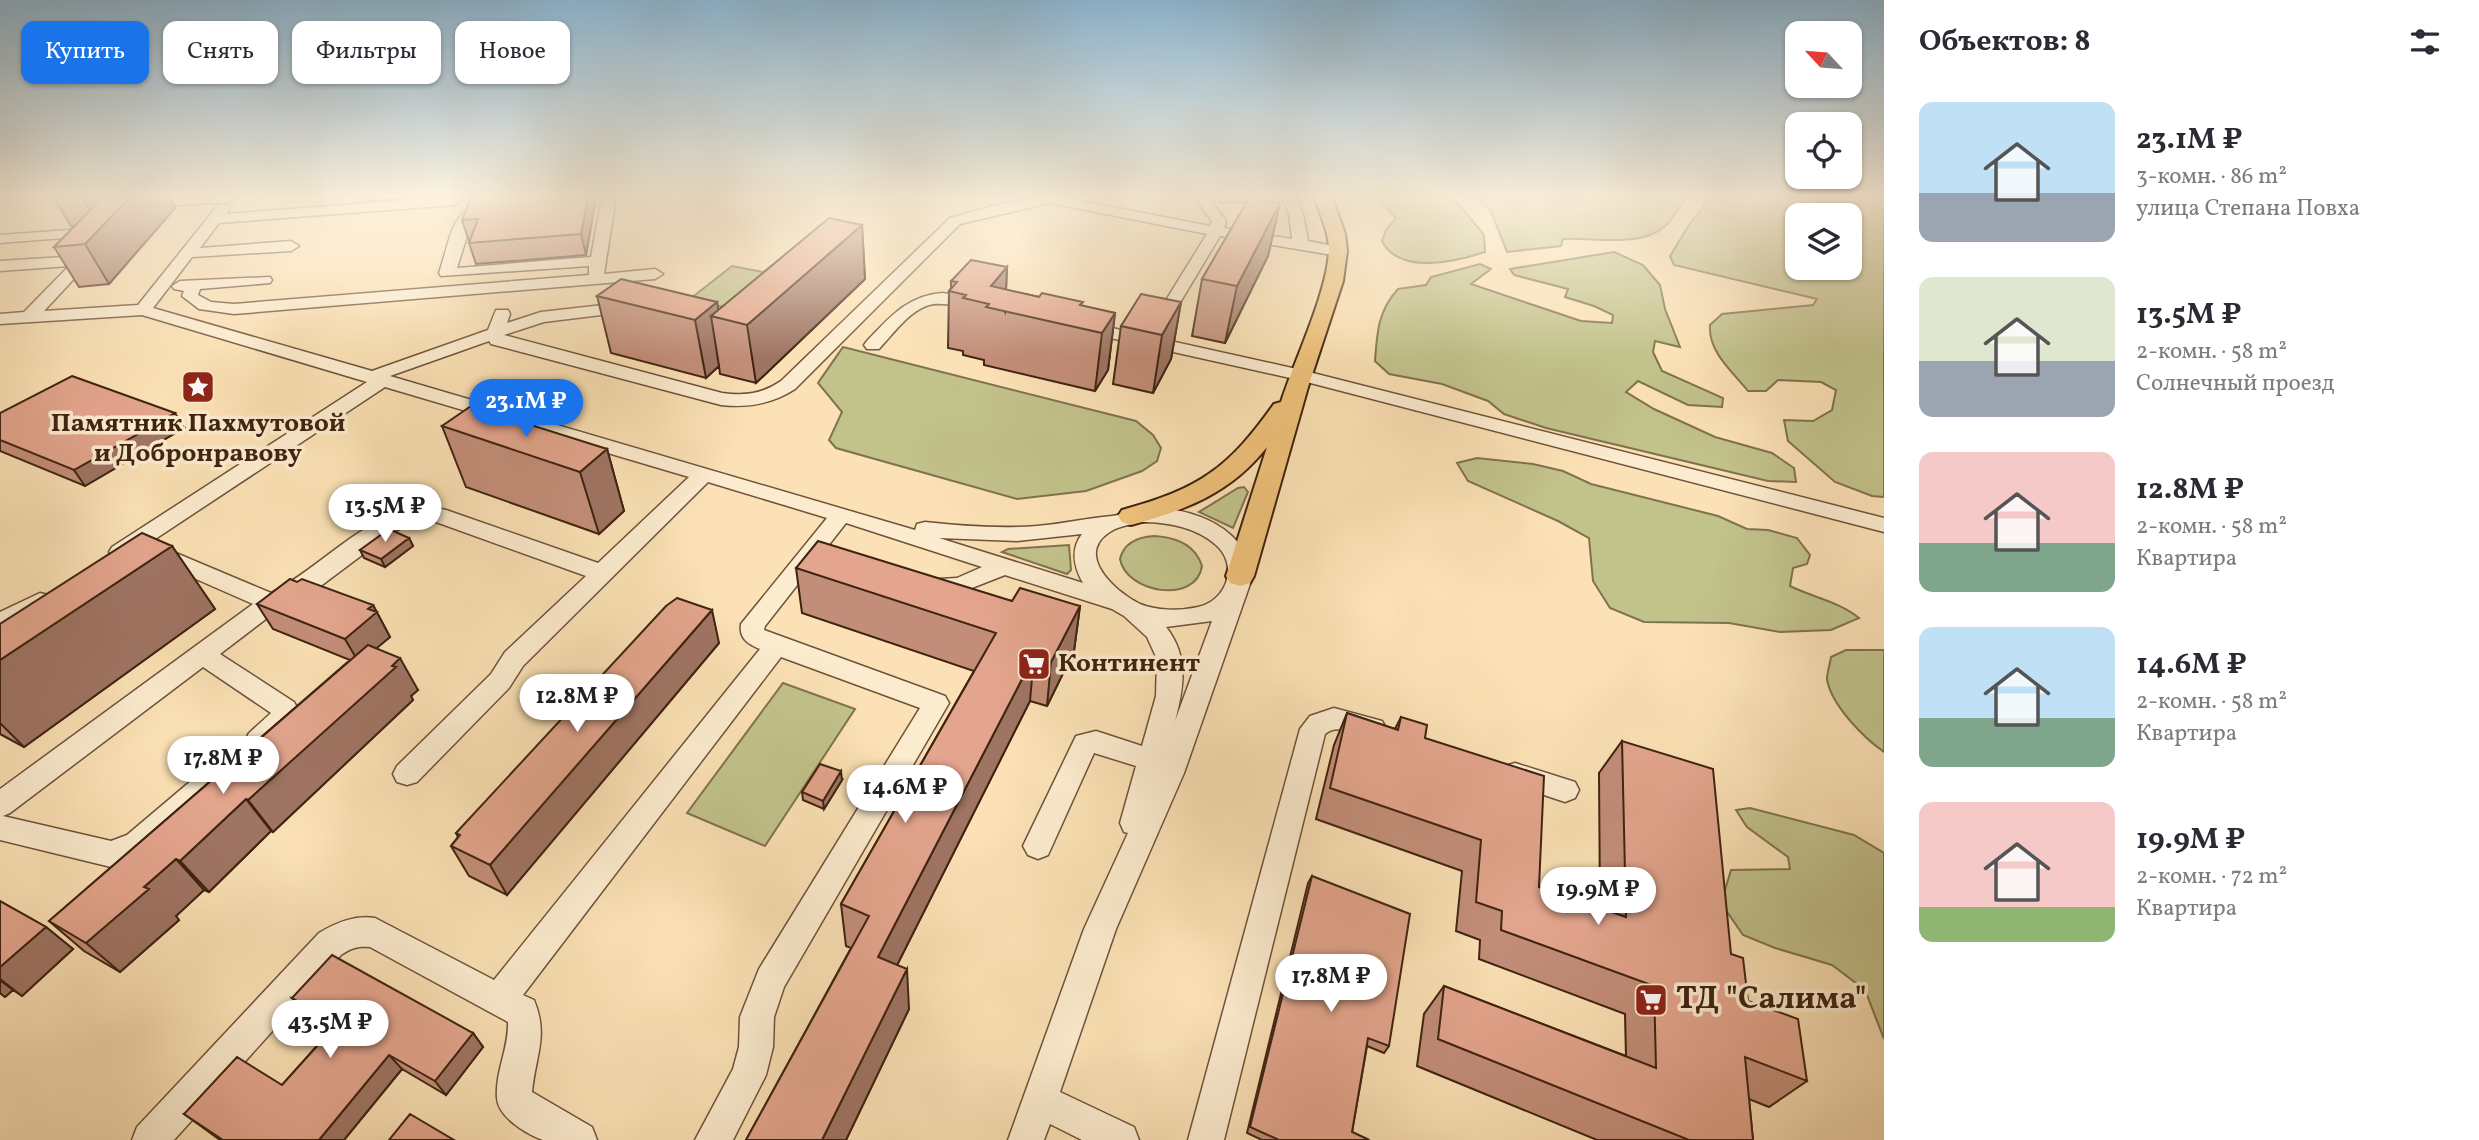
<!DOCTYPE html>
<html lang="ru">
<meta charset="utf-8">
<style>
:root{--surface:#fff;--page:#f7f7f7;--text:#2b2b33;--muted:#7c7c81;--accent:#1a73e8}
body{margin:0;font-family:Vollkorn,serif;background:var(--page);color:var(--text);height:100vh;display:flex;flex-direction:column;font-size:26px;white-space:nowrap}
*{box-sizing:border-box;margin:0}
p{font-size:23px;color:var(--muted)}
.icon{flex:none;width:38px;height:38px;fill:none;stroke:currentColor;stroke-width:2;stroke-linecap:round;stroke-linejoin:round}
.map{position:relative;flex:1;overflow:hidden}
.details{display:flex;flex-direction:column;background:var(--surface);width:595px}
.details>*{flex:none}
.top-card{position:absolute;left:21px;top:21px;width:665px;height:63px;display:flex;gap:14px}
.needle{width:46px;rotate:296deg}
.buttons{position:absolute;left:1785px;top:21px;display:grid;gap:14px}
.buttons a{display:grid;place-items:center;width:77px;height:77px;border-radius:14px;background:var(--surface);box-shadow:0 2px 5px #0004;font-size:35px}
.price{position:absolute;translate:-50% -60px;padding:0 16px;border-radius:24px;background:#fff;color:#222;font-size:23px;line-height:46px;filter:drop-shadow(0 2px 4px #0008)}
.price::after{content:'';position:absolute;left:50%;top:42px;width:21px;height:16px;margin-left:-10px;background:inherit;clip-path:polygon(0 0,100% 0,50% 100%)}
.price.on{background:var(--accent);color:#fff}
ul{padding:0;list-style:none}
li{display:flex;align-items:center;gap:21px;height:175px;padding:0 35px}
li span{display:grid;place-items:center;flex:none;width:196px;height:140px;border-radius:14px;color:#555}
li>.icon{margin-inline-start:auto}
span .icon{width:84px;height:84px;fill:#fffc;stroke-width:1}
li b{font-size:30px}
h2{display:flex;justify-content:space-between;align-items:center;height:84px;padding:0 35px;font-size:30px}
.tag{padding:0 24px;border-radius:14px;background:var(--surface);box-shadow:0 2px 5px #0004;font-size:24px;line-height:63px}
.tag.on{background:var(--accent);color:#fff}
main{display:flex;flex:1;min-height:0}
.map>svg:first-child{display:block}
.green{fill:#c2c28b;stroke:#80724e;stroke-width:2;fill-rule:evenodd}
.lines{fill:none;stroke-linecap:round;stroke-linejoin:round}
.minor-casing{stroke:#6e523a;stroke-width:3}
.major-casing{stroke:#3f2311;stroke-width:4}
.minor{fill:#fceccf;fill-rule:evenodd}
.major{fill:#eec07a;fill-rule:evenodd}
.wall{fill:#c38e79;stroke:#3f2311;stroke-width:2}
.shaded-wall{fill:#9f7463;stroke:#3f2311;stroke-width:2}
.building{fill:#e3a58d;stroke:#3f2311;stroke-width:2}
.labels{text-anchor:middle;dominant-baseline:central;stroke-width:7;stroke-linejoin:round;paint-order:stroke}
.poi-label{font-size:26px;font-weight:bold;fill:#3f2311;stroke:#fceccf}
.near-poi-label{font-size:32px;font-weight:bold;fill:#3f2311;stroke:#fceccf;text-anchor:start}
</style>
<main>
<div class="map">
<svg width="1884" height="1140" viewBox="0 0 1884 1140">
<rect width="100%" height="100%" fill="#fbe1b5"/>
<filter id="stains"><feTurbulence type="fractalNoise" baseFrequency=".00286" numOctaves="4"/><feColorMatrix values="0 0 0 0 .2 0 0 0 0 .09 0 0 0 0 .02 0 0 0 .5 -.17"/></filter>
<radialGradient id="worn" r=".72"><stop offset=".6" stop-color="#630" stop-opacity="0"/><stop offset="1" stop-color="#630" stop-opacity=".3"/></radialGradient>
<path class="green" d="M1376,197H1453L1484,235L1485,252C1455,262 1399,275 1382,241L1386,230L1396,218Z
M1473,197H1688C1679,206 1673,220 1664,227C1639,248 1593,237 1563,239L1561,246L1507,252L1490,209Z
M1711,197H1884V497L1872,496L1835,482L1788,441L1784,420L1813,421L1832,410L1836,390L1821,382L1778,380L1766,391H1748C1732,371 1708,352 1710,325L1722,314L1813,305L1817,299L1674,265L1670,256L1689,225ZM1797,215H1850V268H1797Z
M1614,252L1643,265L1660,285L1665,309L1680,347L1655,341L1653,352L1662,371L1723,398L1722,407L1688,405L1638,381L1626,392L1654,409L1715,437L1772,453L1794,468L1796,482L1768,481L1546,428L1504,414L1488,401L1442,384L1389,374L1375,361C1377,332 1378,311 1398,289L1426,285L1431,277L1480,264L1491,269L1471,284L1581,321L1612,323L1613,315L1594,306L1565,297L1568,289L1514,275L1510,269Z
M732,266L768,273L727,308L690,299Z
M843,347L1136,421L1153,435L1161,448L1157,461L1142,471L1086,491L1017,499L836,448L829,440L842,412L818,383Z
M1477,458L1533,464L1563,471L1591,484L1718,516L1747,529L1768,530L1797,538L1810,555L1807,564L1793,568L1790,586C1812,597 1840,602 1859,618L1831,630L1780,632L1729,623L1644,622L1610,608L1593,581L1589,538L1558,521L1468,481L1457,463Z
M1244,487L1248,492L1233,528L1199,512L1238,488Z
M1154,536C1175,537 1195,544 1202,566C1196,605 1126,593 1120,559C1124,542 1138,537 1154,536Z
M1069,545L1071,570L1067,574L1002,552L1008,549Z
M1846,650H1884V752C1864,738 1831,705 1827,679C1827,673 1830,664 1831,657Z
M783,683L855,709L765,846L687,813Z
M1750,808L1854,835L1884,853V1039L1865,990L1832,965L1775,948L1743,935L1721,903L1731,870L1790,869L1788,857L1747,827L1736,810Z"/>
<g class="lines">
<defs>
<path id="minor" d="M168,197H237L238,198L231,202L140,207L133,203L140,199Z
M449,197L460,198L462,201L455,205L219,223L200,248L291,241L299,246L291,251L192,257L153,308L372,371L488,330L496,310H508L510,314L507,323L541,312L603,305L609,306L611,310L609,314L544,322L504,335L722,393C745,396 762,394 781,381L950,218C986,207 1023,197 1060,197L1210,226L1212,221L1194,197H1208L1226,221L1224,228L1292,239L1289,214L1282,197H1296L1303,214L1308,241L1343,248L1346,251L1338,256L1220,236L1166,326L1158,331L1150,326L1207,234L1050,203L960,224L795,389C772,404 748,408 721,405L491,344L489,341L390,376L915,530L917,524L925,522C962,526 1000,529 1037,526C1062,524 1087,518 1112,516C1122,515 1132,509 1143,508C1189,505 1256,529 1250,584L1184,773L1116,929L1060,1092L1134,1127L1139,1140H1082L1050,1124L1044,1140H1008L1084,929L1128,833L1124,832L1120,823L1136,766L1094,753L1048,855L1038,859L1028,855L1023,846L1076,736L1096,731L1142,746L1156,696L1157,659L1147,637L1124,616L1112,609L1005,575L959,593L940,596L922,592L918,586L922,580L957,578L982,567L846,523L765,626L764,630L945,696L949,703L784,987L774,1017L773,1047L766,1075L733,1140H695L733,1069L739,1047L740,1017L759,969L920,708L781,657L523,995L534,1000C549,1036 535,1057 532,1092L592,1127L597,1140C581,1140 558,1140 543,1140C526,1134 498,1117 497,1098C495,1072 509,1048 508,1022L370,947C358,946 351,948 341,955L174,1140H132L137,1127L319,933C336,923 354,915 375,918L494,980L760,649C747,644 739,638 741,624L827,518L708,482L523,666L509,688L417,782L407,785L397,782L393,774L397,766L491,674L505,652L586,576L436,522L421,521L394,531L314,591L279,609L220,654L294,702L298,709C291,729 273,757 249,749L245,741L249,733L271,713L203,667L10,813L3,816L111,841L127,835L211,764L221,761L231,764L235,772L231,780L147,853L111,867L0,840V789L253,604L148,558L145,553L148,548L156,546L164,548L271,593C324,568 382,493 446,510L598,563L689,477L385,387L128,557L120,559L112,557L109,552L112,547L367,382L142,315L0,324V314L24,312L69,266L0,271V261L79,256L87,248H97L100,251L97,254L44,311L138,305L218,205H228L230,208L226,214ZM1141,522C1167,522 1196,527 1216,545C1239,565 1227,601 1198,607C1180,611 1157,611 1140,604C1113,591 1071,551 1115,529C1122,526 1132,524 1141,522ZM1082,534C1070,550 1074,567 1083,583L939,538L1017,541ZM1212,621L1175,721C1184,687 1189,656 1166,627Z
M494,197H521L488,207L473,217L457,268L591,257L602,197H616L604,274L655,269L663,274L655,279L234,314L199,309L182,296L184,291L174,289L172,286L180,281L270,277L272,280L270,283L200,289L198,295L211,302L234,304L589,275V266L441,276L439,273C452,235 450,207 494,197Z
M97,228L102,229L104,232L102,235L0,243V235Z
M942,293L979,298L987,303C978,313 945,300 929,305C909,311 893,334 879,349H867L864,345L867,341C890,317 907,296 942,293Z
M1085,322L1301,370L1884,518V532L1299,380L1079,331L1076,327Z
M40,593L48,595L52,601L48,607L0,631V612Z
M1334,708L1382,721L1386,728L1382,735C1364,742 1342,720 1325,734L1224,1140H1188L1300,729L1310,716Z
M1515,763L1575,782L1579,790L1575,798L1565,802L1505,782L1501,774L1505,766Z"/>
<path id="major" d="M1314,197H1332L1345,234L1347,251L1343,281L1308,387L1254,576L1250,583L1240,586L1230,583L1226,576L1267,447C1231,493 1186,510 1131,525L1122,522L1118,516L1122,510C1199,489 1228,469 1274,404L1281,402C1294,361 1328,291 1329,250C1329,232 1320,214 1314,197Z"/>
</defs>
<use href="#minor" class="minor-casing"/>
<use href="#major" class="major-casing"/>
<use href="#minor" class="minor"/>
<use href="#major" class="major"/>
</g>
<path class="wall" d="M53,197H170L175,208L109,284L79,287L54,247L75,226H71Z
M365,197H418L367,201Z
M596,197L586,255L476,264L469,243L470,241H469L462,220Z
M1216,197H1265L1264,201L1280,203L1268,256L1225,343L1192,336L1202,279L1247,202L1220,203Z
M862,225L865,279L756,383L720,374L719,366L706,378L611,353L597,296L718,310Z
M1007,267L1006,290L1115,313L1108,370L1095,391L984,365V360L963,355V351L948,348L949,291L951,288V281Z
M1181,302L1171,359L1153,393L1113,384L1121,326Z
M0,413L184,428L85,486L0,451Z
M442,426L607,449L624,511L599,534L466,487Z
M409,538L413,546L385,567L364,558L360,550Z
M172,546L215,609L24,747L0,734V624Z
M796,568L1012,601L1080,606L1074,651L1047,706L1030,701L897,965L909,1009L846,1140H746L851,948L846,946L841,904L974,671L802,613Z
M297,582L373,605L390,637L376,648L418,690L411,696L413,700L273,832L271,831L209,892L204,890L176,916L179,920L120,972L84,951L49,921L350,660L273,629L257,604Z
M719,643L507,895L469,876L451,846L458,837L456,833Z
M1347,713L1395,729L1401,717L1425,738L1539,887L1600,908L1599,773L1622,741L1731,954L1748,1001L1807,1081L1769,1107L1749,1099L1753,1140H1597L1417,1066L1424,1014L1444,986L1626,1056L1625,1014L1479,959L1480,940L1456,931L1462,871L1316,819L1334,745Z
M842,780L824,809L803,800L802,792Z
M1312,876L1389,1046L1384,1053L1367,1046L1352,1132L1369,1140H1262L1247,1133L1308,883Z
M0,901L46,927L73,949L22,996L13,990L5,997L0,993Z
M292,998L473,1033L483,1047L446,1095L402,1069L344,1140H220L184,1114L282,1085L333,1028L306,1012Z"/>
<path class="shaded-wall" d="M82,197H101L109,212L98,224Z
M130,197H170L175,208L109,284L85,244Z
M588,197H596L586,255L581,234Z
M1280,203L1268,256L1225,343L1237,286Z
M862,225L865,279L756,383L747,325Z
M1007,267L1005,312L991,286Z
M717,302L720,318L711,316L719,366L706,378L695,320Z
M1181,302L1171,359L1153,393L1162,335Z
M1115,313L1108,370L1095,391L1102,333Z
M175,413L184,428L85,486L74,470Z
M607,449L624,511L599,534L580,472Z
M409,538L413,546L385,567L381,559Z
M172,546L215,609L24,747L0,723V660Z
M373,605L390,637L359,663L345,639L368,609Z
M1080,606L1074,651L1047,706L1051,662Z
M712,610L719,643L507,895L490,865Z
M1034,656L1030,701L881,997L878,957Z
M400,658L418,690L411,696L413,700L273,832L248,800Z
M841,771L842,780L824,809L823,801Z
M246,799L271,831L209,892L180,861Z
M176,859L204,890L176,916L179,920L120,972L86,943L144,887Z
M46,927L73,949L22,996L0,979V967Z
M907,969L909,1009L846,1140H822Z
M0,980L13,990L5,997L0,993Z
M473,1033L483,1047L446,1095L435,1081Z
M389,1055L402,1069L344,1140H319Z"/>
<path class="building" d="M103,197H130L85,244L54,247Z
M471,197H588L581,234L469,243L478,219L462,220Z
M1249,198L1280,203L1237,286L1202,279Z
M829,218L862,225L747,325L711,316Z
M971,260L1007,267L991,286L1039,297L1042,293L1083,302L1080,305L1115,313L1102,333L986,307L989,304L963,298L966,295L949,291L957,282L951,281Z
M621,279L717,302L695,320L597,296Z
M1141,294L1181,302L1162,335L1121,326Z
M72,376L175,413L74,470L0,440V413Z
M471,406L607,449L580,472L442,426Z
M389,529L409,538L381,559L360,550Z
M142,533L172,546L0,660V624Z
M818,541L1012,601L1020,588L1080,606L1051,662L1034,656L878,957L907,969L822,1140H746L869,916L841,904L996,633L796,568Z
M290,579L297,582L302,579L373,605L368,609L377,612L345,639L257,604Z
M677,598L712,610L490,865L451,846L460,835L456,833L666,606Z
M368,645L400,658L392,666L396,667L248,800L246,799L180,861L176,859L144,887L149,889L86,943L49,921Z
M1347,713L1398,730L1401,717L1427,725L1425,738L1544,776L1539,887L1626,917L1622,741L1713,769L1731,954L1743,958L1748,1001L1798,1019L1807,1081L1745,1057L1753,1140H1689L1438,1039L1444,986L1656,1068L1654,986L1501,930L1502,911L1476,902L1481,840L1330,788Z
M820,764L841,771L823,801L802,792Z
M1312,876L1410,914L1389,1046L1368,1038L1352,1132L1369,1140H1279L1250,1127Z
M0,901L46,927L0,967Z
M332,955L473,1033L435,1081L389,1055L319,1140H223L184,1114L237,1057L282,1085L337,1024L292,998Z
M410,1114L454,1140H389Z"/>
<linearGradient id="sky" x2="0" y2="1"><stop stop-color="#8cb7d4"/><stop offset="0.55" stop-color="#fdf2de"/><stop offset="1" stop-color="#fdf2de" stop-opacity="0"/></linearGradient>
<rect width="1884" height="357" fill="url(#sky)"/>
<defs>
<symbol id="sight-square" viewBox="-11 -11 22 22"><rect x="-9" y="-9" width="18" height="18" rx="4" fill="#8f2418" stroke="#fceccf"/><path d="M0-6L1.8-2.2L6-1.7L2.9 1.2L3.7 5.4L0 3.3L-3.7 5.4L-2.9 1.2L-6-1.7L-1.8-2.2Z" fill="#fff"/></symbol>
<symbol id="supermarket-square" viewBox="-11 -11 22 22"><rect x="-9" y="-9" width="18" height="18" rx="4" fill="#8f2418" stroke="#fceccf"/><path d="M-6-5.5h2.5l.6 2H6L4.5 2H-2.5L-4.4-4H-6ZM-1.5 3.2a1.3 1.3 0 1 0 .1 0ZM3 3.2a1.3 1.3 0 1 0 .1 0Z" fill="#fff"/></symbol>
</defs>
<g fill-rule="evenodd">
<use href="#sight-square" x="179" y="368" width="38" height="38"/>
<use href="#supermarket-square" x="1015" y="645" width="38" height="38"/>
<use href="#supermarket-square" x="1632" y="981" width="38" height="38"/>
</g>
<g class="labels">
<g class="poi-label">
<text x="198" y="424">Памятник Пахмутовой<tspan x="198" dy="30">и Добронравову</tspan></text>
<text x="1058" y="664" text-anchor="start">Континент</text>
</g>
<g class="near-poi-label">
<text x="1676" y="1000">ТД "Салима"</text>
</g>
</g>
<rect width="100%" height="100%" filter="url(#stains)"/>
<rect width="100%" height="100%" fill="url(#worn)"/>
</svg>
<div class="buttons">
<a><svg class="needle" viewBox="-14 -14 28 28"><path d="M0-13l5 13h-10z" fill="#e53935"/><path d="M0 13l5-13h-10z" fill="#7c7c81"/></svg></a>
<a><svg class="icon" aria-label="locate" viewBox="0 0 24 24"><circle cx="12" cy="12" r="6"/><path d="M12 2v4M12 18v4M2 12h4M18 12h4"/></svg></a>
<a><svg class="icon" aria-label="layers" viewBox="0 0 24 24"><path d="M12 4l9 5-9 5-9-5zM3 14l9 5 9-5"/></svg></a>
</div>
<b class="price on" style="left:526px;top:439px">23.1M ₽</b>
<b class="price" style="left:385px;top:544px">13.5M ₽</b>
<b class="price" style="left:577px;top:734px">12.8M ₽</b>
<b class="price" style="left:223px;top:796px">17.8M ₽</b>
<b class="price" style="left:905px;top:825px">14.6M ₽</b>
<b class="price" style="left:1598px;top:927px">19.9M ₽</b>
<b class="price" style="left:1331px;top:1014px">17.8M ₽</b>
<b class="price" style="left:330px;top:1060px">43.5M ₽</b>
<div class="top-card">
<a class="tag on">Купить</a>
<a class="tag">Снять</a>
<a class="tag">Фильтры</a>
<a class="tag">Новое</a>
</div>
</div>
<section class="details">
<h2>Объектов: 8<svg class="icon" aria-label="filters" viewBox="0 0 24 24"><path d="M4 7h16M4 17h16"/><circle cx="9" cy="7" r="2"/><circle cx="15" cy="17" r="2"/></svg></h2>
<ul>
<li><span style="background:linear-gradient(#bfe0f5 65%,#9aa5b1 0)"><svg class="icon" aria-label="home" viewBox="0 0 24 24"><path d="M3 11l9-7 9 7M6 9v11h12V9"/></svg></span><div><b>23.1M ₽</b><p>3-комн. · 86 m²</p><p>улица Степана Повха</p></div></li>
<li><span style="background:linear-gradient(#dfe7d0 60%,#9aa5b1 0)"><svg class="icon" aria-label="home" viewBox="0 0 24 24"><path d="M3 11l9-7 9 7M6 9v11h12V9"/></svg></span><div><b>13.5M ₽</b><p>2-комн. · 58 m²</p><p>Солнечный проезд</p></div></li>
<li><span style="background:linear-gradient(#f6c9c9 65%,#7fa58c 0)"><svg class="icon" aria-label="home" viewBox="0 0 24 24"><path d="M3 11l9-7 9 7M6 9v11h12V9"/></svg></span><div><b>12.8M ₽</b><p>2-комн. · 58 m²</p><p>Квартира</p></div></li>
<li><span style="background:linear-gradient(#bfe0f5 65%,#7fa58c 0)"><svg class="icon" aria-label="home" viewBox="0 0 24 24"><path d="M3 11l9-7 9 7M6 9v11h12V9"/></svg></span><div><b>14.6M ₽</b><p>2-комн. · 58 m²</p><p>Квартира</p></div></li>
<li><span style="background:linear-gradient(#f6c9c9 75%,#8fb573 0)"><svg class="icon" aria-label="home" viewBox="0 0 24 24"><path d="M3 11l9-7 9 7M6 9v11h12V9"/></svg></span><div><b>19.9M ₽</b><p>2-комн. · 72 m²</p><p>Квартира</p></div></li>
</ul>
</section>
</main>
